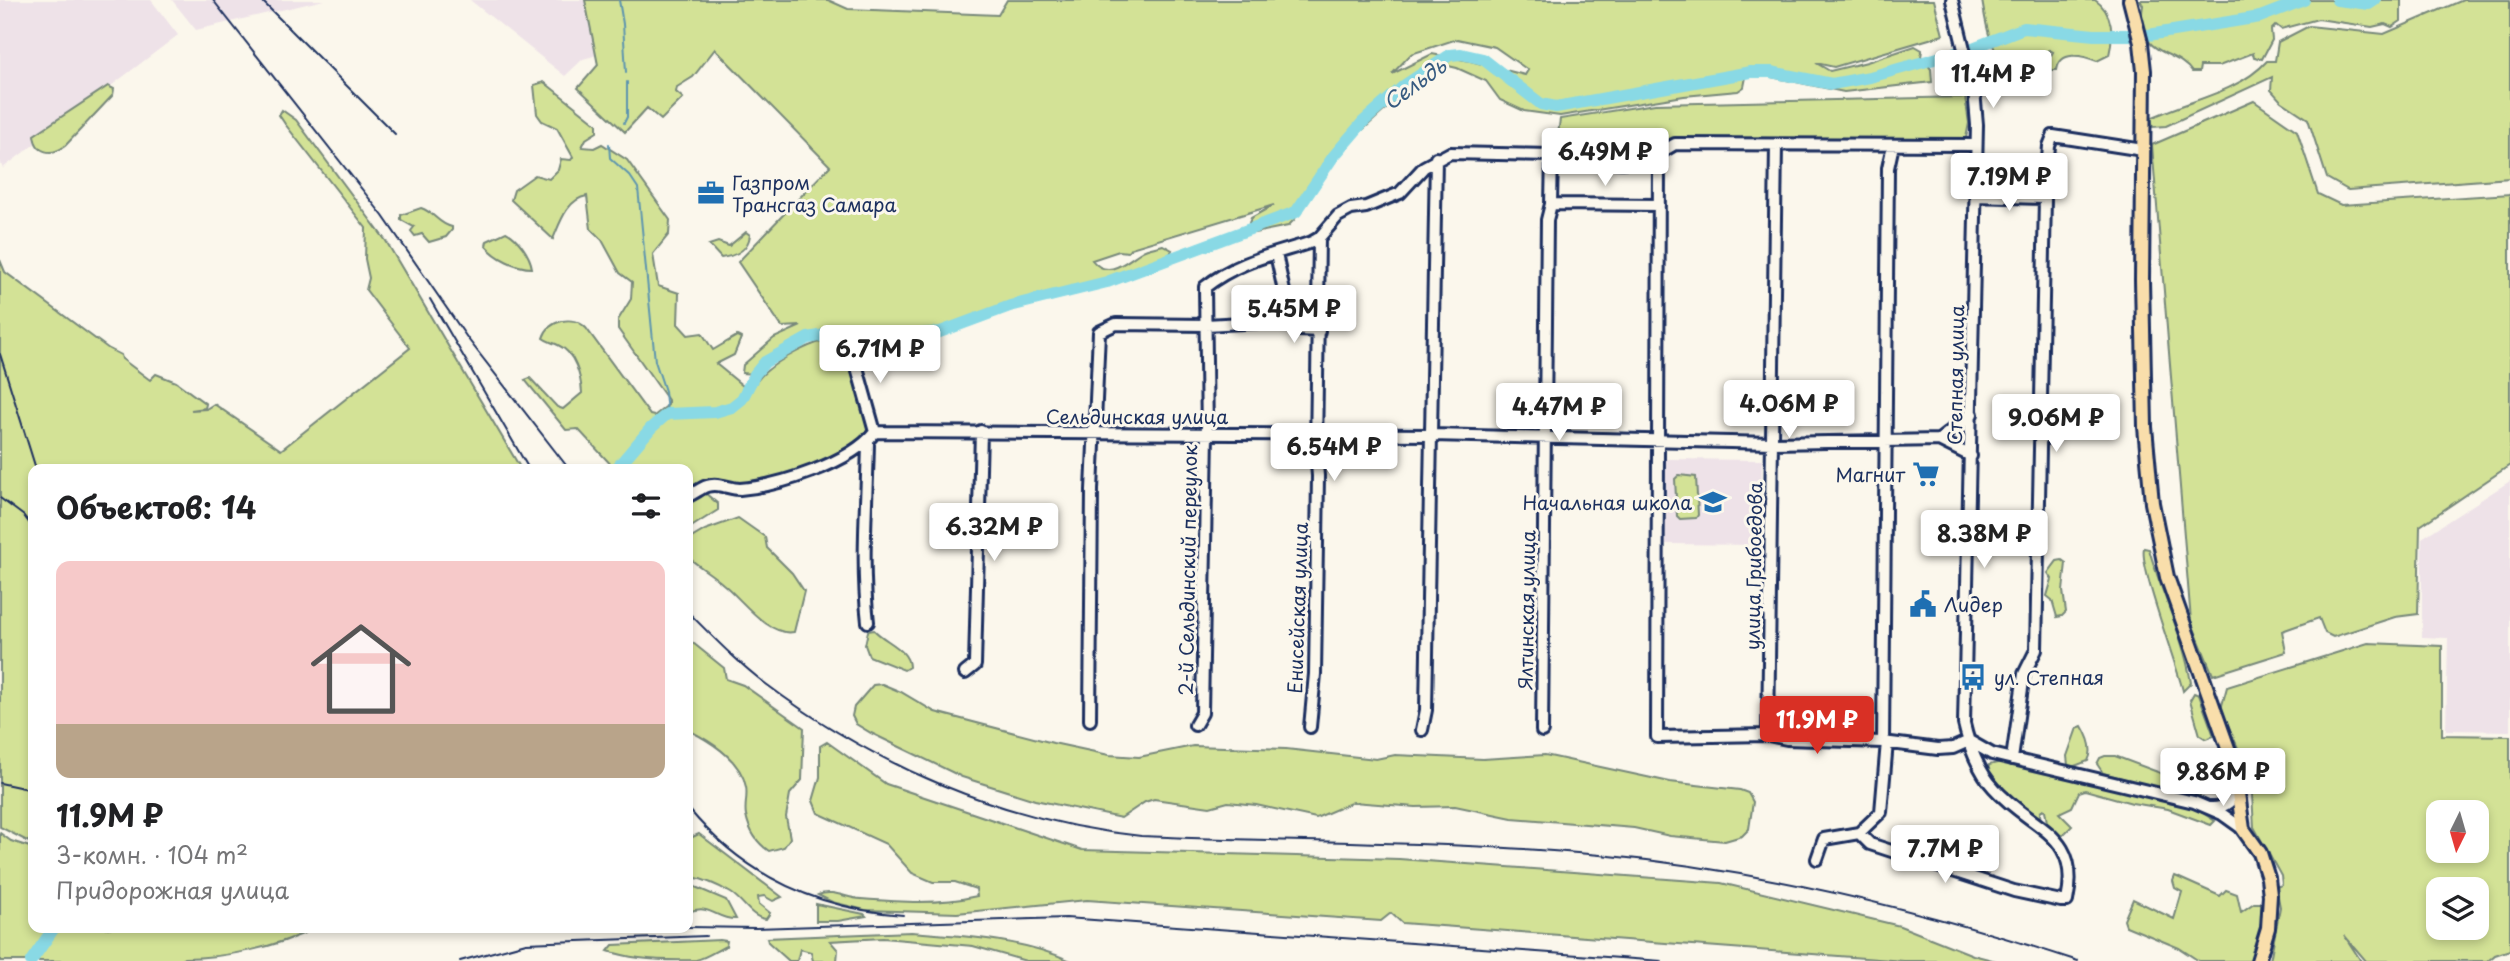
<!DOCTYPE html>
<html lang="ru">
<meta charset="utf-8">
<style>
:root{--surface:#fff;--page:#f2f2f2;--text:#202124;--muted:#757577;--accent:#d93025}
body{margin:0;font-family:"Playpen Sans",sans-serif;background:var(--page);color:var(--text);height:100vh;display:flex;flex-direction:column;font-size:26px;white-space:nowrap}
*{box-sizing:border-box;margin:0}
p{font-size:23px;color:var(--muted)}
.icon{flex:none;width:38px;height:38px;fill:none;stroke:currentColor;stroke-width:2;stroke-linecap:round;stroke-linejoin:round}
.map{position:relative;flex:1;overflow:hidden}
.details{position:absolute;left:28px;top:464px;width:665px;height:469px;display:flex;flex-direction:column;background:var(--surface);border-radius:14px;box-shadow:0 4px 10px #0003}
.details>*{flex:none}
.needle{width:46px;rotate:185deg}
.controls{position:absolute;left:2426px;top:800px;display:grid;gap:14px}
.controls a{display:grid;place-items:center;width:63px;height:63px;border-radius:14px;background:var(--surface);box-shadow:0 4px 10px #0003;font-size:35px}
.price{position:absolute;translate:-50% -60px;padding:0 16px;border-radius:7px;background:#fff;color:#222;font-size:23px;line-height:46px;filter:drop-shadow(0 2px 4px #0008)}
.price::after{content:'';position:absolute;left:50%;top:42px;width:21px;height:16px;margin-left:-10px;background:inherit;clip-path:polygon(0 0,100% 0,50% 100%)}
.price.active{background:var(--accent);color:#fff}
ul{padding:0;list-style:none}
li{display:grid;align-content:center;gap:14px;height:371px;padding:0 28px}
li span{display:grid;place-items:center;height:217px;border-radius:14px;color:#555}
li>.icon{margin-inline-start:auto}
span .icon{width:126px;height:126px;fill:#fffc;stroke-width:1}
li b{font-size:30px}
h2{display:flex;justify-content:space-between;align-items:center;height:84px;padding:0 28px;font-size:30px}
.map>svg:first-child{display:block}
.built{fill:#eee2e8}
.green{fill:#d3e296;stroke:#77887a;stroke-width:2;fill-rule:evenodd}
.lines{fill:none;stroke-linecap:round;stroke-linejoin:round}
.stream{stroke:#5d95af;stroke-width:2}
.river{stroke:#89d9e5;stroke-width:12}
.minor-casing{stroke:#1b2f5e;stroke-width:16}
.major-casing{stroke:#1b2f5e;stroke-width:18}
.minor{stroke:#fbf7ec;stroke-width:10}
.major{stroke:#f9deab;stroke-width:12}
.rail{stroke:#1b2f5e;stroke-width:2}
.labels{text-anchor:middle;dominant-baseline:central;stroke-width:6;stroke-linejoin:round;paint-order:stroke}
.poi-label{font-size:19px;fill:#1b2f5e;stroke:#fbf7ec;text-anchor:start}
.street-label{font-size:19px;fill:#1b2f5e;stroke:#fbf7ec}
.water-label{font-size:21px;font-style:italic;fill:#365a80;stroke:#fbf7ec}
</style>
<div class="map">
<svg width="2510" height="961" viewBox="0 0 2510 961">
<rect width="100%" height="100%" fill="#fbf7ec"/>
<filter id="ink" filterUnits="userSpaceOnUse"><feTurbulence type="fractalNoise" baseFrequency=".0143" numOctaves="2"/><feDisplacementMap in="SourceGraphic" scale="14" xChannelSelector="R" yChannelSelector="G"/><feConvolveMatrix kernelMatrix="1 2 1 2 8 2 1 2 1" color-interpolation-filters="sRGB"/></filter>
<g filter="url(#ink)">
<path class="built" d="M0,0H151L178,35L3,168L0,162Z
M172,0H324L196,30Z
M470,0H591L601,54L583,59L565,76Z
M1666,459L1762,460L1760,545L1666,544Z
M2510,481V731L2446,730L2448,638L2422,637V538Z"/>
<path class="green" d="M585,0H828L848,9L998,15L1007,0H1934L1943,35L1834,67L1816,63L1830,71L1867,62L1915,46L1922,50L1921,57L1931,69L1932,82L1844,92L1766,76L1746,77L1744,87L1738,91L1684,96L1560,116L1524,111L1500,100L1486,81L1457,68L1444,65L1412,86L1357,135L1308,186L1295,219L1288,226L1254,233L1249,223L1251,218L1274,205L1131,248L1128,252L1119,251L1092,260C1108,280 1125,262 1141,252C1147,248 1157,247 1163,245L1172,250L1167,260L1107,282L1010,306L940,332L934,337L933,345H896L885,351L866,346L858,353L869,429L865,439C820,462 770,495 718,482L704,492L718,504V510L688,529V469H615L578,429L566,430L525,380L530,378L557,407L563,409L582,393C581,377 575,352 558,345C552,342 548,342 543,338C549,319 574,315 586,328L650,415L654,416L668,405V400L618,329V320L631,299L632,282L620,273L602,240L591,229L587,196C567,199 560,223 553,239L511,200L514,190L535,175L549,179L558,170L561,159L571,160L573,157L557,128L542,121L537,114L534,85L544,82L597,124V132L586,139L582,147L594,148L602,144L627,160L670,220L669,234L653,254L658,286L679,293L678,324L688,335L702,333L713,350L737,336L741,338L734,355L716,364L743,386L753,387C764,366 805,345 828,340C800,335 773,353 755,374L742,373L743,365L774,338L801,326L782,327L738,262L830,166L715,49L693,77L677,87L676,92L683,98L661,120L647,108L625,132L578,88L598,65ZM1457,39L1495,47L1528,70L1525,75L1470,61L1432,54L1392,74L1411,54Z
M1982,0H2095C2113,12 2114,36 2109,55L2097,61C2082,55 2060,50 2057,70H2052L2046,64L2053,52L2049,50L2037,57L2030,59L2025,64L2018,60L2010,67C1989,52 1986,24 1982,0Z
M2140,0H2401V21L2392,27L2385,24L2372,27L2318,19L2281,29L2276,25L2271,30L2272,40L2262,59L2254,57L2253,53L2219,66H2200L2199,72H2192C2176,48 2134,58 2143,5Z
M2463,0H2510V178L2348,190L2327,178L2308,119L2281,101L2271,90L2272,77L2166,126L2153,127L2151,118C2189,100 2238,93 2267,61H2275L2278,42L2309,26L2384,34Z
M108,86L114,89L113,95L65,146C52,156 36,154 34,135Z
M1965,97L1969,123L1965,143H1673L1645,158H1607L1556,150L1560,119L1655,104Z
M2254,101L2297,131L2318,194L2341,205L2510,194V465L2420,526L2418,614L2395,617L2333,637L2325,633L2319,618L2282,631L2286,652L2213,675L2191,621L2152,145Z
M282,110L296,120L386,241L521,469H33V844L0,827V260L5,272L109,349L121,355L122,359L150,380L156,374L176,382L206,404L205,408L191,410L206,409L214,404L281,450L410,348L366,290L369,278L365,259L366,228L285,124L279,115Z
M421,208C434,212 438,224 452,227V230L446,237L429,242L422,234L415,236L411,231L414,227L401,220V215Z
M506,232C518,238 530,255 532,268C516,268 496,258 486,246L487,241Z
M746,232L750,235C748,251 735,256 721,258L709,245L718,242L729,246Z
M1679,475L1696,477L1698,515L1696,518L1680,519L1677,516L1675,479Z
M738,518L765,537L767,548L792,573L804,591L794,632C768,637 742,599 723,584C712,574 699,567 688,557V540L705,530Z
M2144,548L2149,549C2161,593 2184,637 2191,683L2183,691C2177,665 2139,566 2144,548Z
M2062,560L2066,563L2063,591L2066,612L2062,616L2057,617L2052,600L2047,596L2052,579L2048,573L2057,561Z
M874,630C885,642 909,649 909,667L904,670L869,656L865,645L868,631Z
M688,639L724,668L726,679L743,685L804,728L802,780L790,794L786,817L790,838L784,847L769,851C757,843 749,830 746,815C744,806 748,796 746,787C741,760 712,742 690,731L688,722L692,716L688,712Z
M2368,643L2442,646V735L2510,736V950L2495,955L2488,961H2366L2344,935L2361,961H2270L2280,907L2276,887L2282,885L2281,876L2254,827L2251,778L2221,709L2227,687ZM2476,812V850H2438V812ZM2476,889V928H2438V889Z
M882,684L901,692L935,712L1053,743L1109,755L1139,757L1193,746L1286,749L1376,759L1395,755L1483,759L1545,755L1670,782L1740,790L1748,793L1753,802L1749,829L1742,836L1725,841L1670,836L1634,828L1512,818L1455,806L1416,807L1353,802L1316,818L1256,805L1228,802L1210,807L1154,799L1145,802L1121,818L1035,800L962,777L871,733L856,724L852,716L854,707L873,685Z
M2194,693L2199,695L2214,736L2206,739L2200,735L2190,700Z
M2082,726C2088,736 2094,750 2088,761L2072,767L2068,765L2067,756L2077,728Z
M827,742L886,784L1082,850L1399,859L1721,883L1900,926L1973,955L1996,961H1904L1402,923L1391,913L1381,921L1087,900L957,913L865,910L832,902L818,895C832,889 846,898 861,899C899,902 939,905 977,896L976,889L955,882H933L912,873L886,844L818,813L813,801L820,777V746Z
M2105,756H2115L2195,786L2200,789V796L2197,798L2103,773L2097,764L2100,758Z
M2001,762L2159,799L2198,810L2215,821L2211,825L2168,809L2132,803L2085,790L2079,792L2072,807L2059,813L2072,826L2060,838L2048,829L2045,810L2043,809L2040,813L2041,825L2011,801L2008,792L1999,790L1987,781L1989,765Z
M0,833L11,841L33,848V928H315C278,947 225,958 184,958L182,961H0Z
M699,834L782,897L773,901L764,896L758,897L759,904L770,913L766,919C751,918 744,901 731,893C718,885 703,879 688,876V839Z
M2175,876L2220,896L2226,890L2237,894L2241,912L2254,903H2263L2262,932L2251,961H2199L2179,948L2126,926L2124,920L2133,899L2174,919L2182,892L2175,888L2173,881Z
M688,884L726,900L736,919C715,920 712,903 688,912Z
M816,904L864,914L866,916L838,921H816Z
M911,932C965,936 1022,939 1071,961H1026L973,946L883,938L830,941L838,950L837,961H813L811,952L800,949L797,961H789L768,942L767,938Z
M720,940L727,941L726,946C717,950 706,958 696,960C668,961 634,960 608,951L613,945Z"/>
<g class="lines">
<path class="stream" d="M619,0L623,24L626,72
M624,123L627,117V82
M609,144L610,158L630,176L638,188L655,361L665,391L667,414"/>
<path class="river" d="M2337,0L2369,4L2375,0
M616,469L651,428L667,414L715,412L732,407L742,399L755,374L765,362L808,338L842,332L891,337L940,332L1010,306L1107,282L1296,212L1333,157L1363,122L1405,85L1450,55L1461,54L1483,59L1541,104L1556,107L1751,72H1771L1832,84L1870,77L1970,49L2024,28L2094,35H2148L2260,17L2304,0
M31,961L54,928"/>
<defs>
<path id="minor" d="M1659,155L1657,737L1768,735L1787,739L1883,742L1938,749L1953,748L1969,741
M1975,196L2045,198
M1551,204L1659,205
M1279,321L1299,330L1319,331
M851,346L875,432
M1939,440L1972,414
M868,442C867,502 861,562 868,622
M688,496C695,493 701,488 707,486C718,482 729,489 740,489C778,486 851,463 875,432L1432,435L1773,443L1939,440L1971,456
M965,673L975,665L981,431
M1090,720L1092,490L1099,332L1116,324L1206,325L1279,321L1288,310L1276,254
M1195,725L1202,713L1207,434L1205,287C1238,261 1272,255 1312,242L1319,238L1338,216L1351,209L1366,207L1400,193L1424,167L1450,153L1552,155L1622,162L1651,158L1675,144L1976,145
M1310,727L1315,674L1318,476L1316,451L1319,238
M1422,730L1426,710L1436,158
M1542,731L1547,220L1551,204L1552,155
M1768,735L1776,145
M1883,742L1888,168L1893,145
M1971,742L1992,754L2194,802L2222,814L2243,829
M2012,759L2024,674L2036,650L2045,198L2049,146L2053,136L2143,150
M2210,808C2225,809 2235,800 2238,786
M1859,833L1881,812L1887,742
M1817,859L1824,839L1859,833L1870,844L2014,891L2061,901H2067C2082,832 2031,830 1994,788C1979,772 1969,746 1964,724L1977,125L1974,90L1952,0"/>
<path id="major" d="M2130,0L2141,43L2144,71L2142,280L2145,427L2152,503L2167,577L2234,765L2243,829L2260,853L2268,878L2270,895L2268,928L2258,961"/>
</defs>
<use href="#minor" class="minor-casing"/>
<use href="#major" class="major-casing"/>
<use href="#minor" class="minor"/>
<use href="#major" class="major"/>
<path class="rail" d="M213,0L383,216L468,339L569,469
M261,0L395,134
M430,299L529,469
M0,354L36,469
M0,498L24,516L33,528
M688,612C713,637 738,663 766,684C875,766 1005,822 1141,836C1294,843 1447,840 1600,855C1763,870 1923,910 2078,961
M0,783L33,790
M688,808C744,876 817,909 903,915
M688,927L756,928L1066,918L1662,961
M460,961L526,943L706,936"/>
</g>
</g>
<defs>
<symbol id="office-bare" viewBox="-9 -9 18 18"><path d="M-6-3h4V-5.5h4V-3h4V5H-6ZM-1-4.5V-3h2v-1.5ZM-6 0V1H6V0Z" fill="#1f6fb2" stroke="#fbf7ec" stroke-width="2.5" paint-order="stroke"/></symbol>
<symbol id="supermarket-bare" viewBox="-9 -9 18 18"><path d="M-6-5.5h2.5l.6 2H6L4.5 2H-2.5L-4.4-4H-6ZM-1.5 3.2a1.3 1.3 0 1 0 .1 0ZM3 3.2a1.3 1.3 0 1 0 .1 0Z" fill="#1f6fb2" stroke="#fbf7ec" stroke-width="2.5" paint-order="stroke"/></symbol>
<symbol id="school-bare" viewBox="-9 -9 18 18"><path d="M0-5L7-2L0 1L-7-2ZM-4 1L0 2.5L4 1V4Q0 6-4 4Z" fill="#1f6fb2" stroke="#fbf7ec" stroke-width="2.5" paint-order="stroke"/></symbol>
<symbol id="civic-bare" viewBox="-9 -9 18 18"><path d="M-.6-6.5H3V-4.5H.6V-3L4-1V1h2V6H-6V1h2V-1L-.6-3ZM-1.2 2.5V6h2.4V2.5Z" fill="#1f6fb2" stroke="#fbf7ec" stroke-width="2.5" paint-order="stroke"/></symbol>
<symbol id="bus-bare" viewBox="-9 -9 18 18"><path d="M-5-6H5V4H4V6H2V4H-2V6H-4V4H-5ZM-3.5-4V0h7V-4ZM-3.5 1.2v1.5H-2V1.2ZM2 1.2v1.5H3.5V1.2Z" fill="#1f6fb2" stroke="#fbf7ec" stroke-width="2.5" paint-order="stroke"/></symbol>
</defs>
<g fill-rule="evenodd">
<use href="#office-bare" x="692" y="174" width="38" height="38"/>
<use href="#supermarket-bare" x="1907" y="455" width="38" height="38"/>
<use href="#school-bare" x="1694" y="483" width="38" height="38"/>
<use href="#civic-bare" x="1904" y="585" width="38" height="38"/>
<use href="#bus-bare" x="1954" y="658" width="38" height="38"/>
</g>
<g class="labels">
<g class="poi-label">
<text x="732" y="182">Газпром<tspan x="732" dy="22">Трансгаз Самара</tspan></text>
<text x="1905" y="474" text-anchor="end">Магнит</text>
<text x="1692" y="502" text-anchor="end">Начальная школа</text>
<text x="1944" y="604">Лидер</text>
<text x="1994" y="677">ул. Степная</text>
</g>
<g class="street-label">
<text transform="translate(1955 375) rotate(-89)">Степная улица</text>
<text x="1137" y="416">Сельдинская улица</text>
<text transform="translate(1753 566) rotate(-89)">улица Грибоедова</text>
<text transform="translate(1187 570) rotate(-89)">2-й Сельдинский переулок</text>
<text transform="translate(1297 608) rotate(-88)">Енисейская улица</text>
<text transform="translate(1526 610) rotate(-89)">Ялтинская улица</text>
</g>
<g class="water-label">
<text transform="translate(1414 83) rotate(-36)">Сельдь</text>
</g>
</g>
</svg>
<div class="controls">
<a><svg class="needle" viewBox="-14 -14 28 28"><path d="M0-13l5 13h-10z" fill="#e53935"/><path d="M0 13l5-13h-10z" fill="#757577"/></svg></a>
<a><svg class="icon" aria-label="layers" viewBox="0 0 24 24"><path d="M12 4l9 5-9 5-9-5zM3 14l9 5 9-5"/></svg></a>
</div>
<b class="price" style="left:1993px;top:110px">11.4M ₽</b>
<b class="price" style="left:1605px;top:188px">6.49M ₽</b>
<b class="price" style="left:2009px;top:213px">7.19M ₽</b>
<b class="price" style="left:1294px;top:345px">5.45M ₽</b>
<b class="price" style="left:880px;top:385px">6.71M ₽</b>
<b class="price" style="left:1789px;top:440px">4.06M ₽</b>
<b class="price" style="left:1559px;top:443px">4.47M ₽</b>
<b class="price" style="left:2056px;top:454px">9.06M ₽</b>
<b class="price" style="left:1334px;top:483px">6.54M ₽</b>
<b class="price" style="left:994px;top:563px">6.32M ₽</b>
<b class="price" style="left:1984px;top:570px">8.38M ₽</b>
<b class="price active" style="left:1817px;top:756px">11.9M ₽</b>
<b class="price" style="left:2223px;top:808px">9.86M ₽</b>
<b class="price" style="left:1945px;top:885px">7.7M ₽</b>
<section class="details">
<h2>Объектов: 14<svg class="icon" aria-label="filters" viewBox="0 0 24 24"><path d="M4 7h16M4 17h16"/><circle cx="9" cy="7" r="2"/><circle cx="15" cy="17" r="2"/></svg></h2>
<ul>
<li><span style="background:linear-gradient(#f6c9c9 75%,#b9a48a 0)"><svg class="icon" aria-label="home" viewBox="0 0 24 24"><path d="M3 11l9-7 9 7M6 9v11h12V9"/></svg></span><div><b>11.9M ₽</b><p>3-комн. · 104 m²</p><p>Придорожная улица</p></div></li>
</ul>
</section>
</div>
